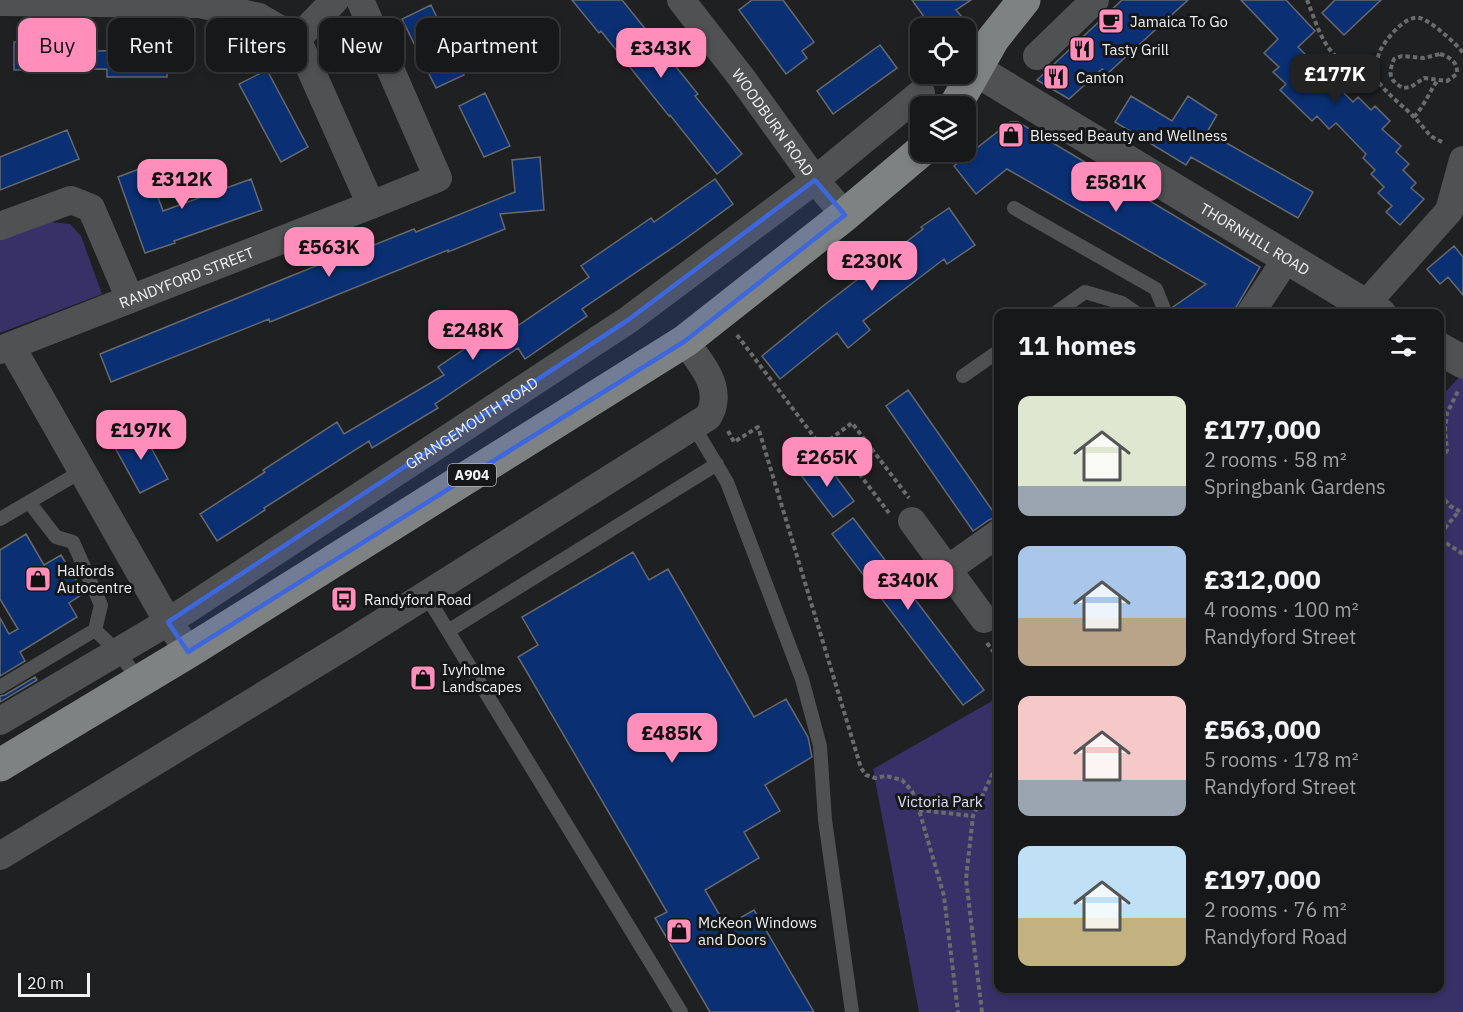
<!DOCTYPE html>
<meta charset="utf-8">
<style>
:root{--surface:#16181a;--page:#1f2123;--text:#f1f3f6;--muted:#9ea0a2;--line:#353739;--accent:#ff8eba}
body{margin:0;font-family:"IBM Plex Sans",sans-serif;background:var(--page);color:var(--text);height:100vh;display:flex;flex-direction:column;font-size:22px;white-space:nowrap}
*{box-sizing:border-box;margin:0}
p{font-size:20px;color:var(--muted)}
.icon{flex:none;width:33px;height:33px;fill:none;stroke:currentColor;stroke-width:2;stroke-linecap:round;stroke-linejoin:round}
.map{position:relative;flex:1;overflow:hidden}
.panel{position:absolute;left:994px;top:309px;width:450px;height:684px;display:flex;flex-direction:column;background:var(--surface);border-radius:12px;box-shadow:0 3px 9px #0003,0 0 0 2px var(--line)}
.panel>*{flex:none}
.banner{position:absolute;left:18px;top:18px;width:570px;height:54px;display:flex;gap:12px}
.fabs{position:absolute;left:910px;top:18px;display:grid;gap:12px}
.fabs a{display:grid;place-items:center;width:66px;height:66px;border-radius:12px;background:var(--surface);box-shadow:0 3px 9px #0003,0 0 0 2px var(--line);font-size:30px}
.scale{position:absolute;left:18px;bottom:15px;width:72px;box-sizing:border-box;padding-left:6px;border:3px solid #f0f2f3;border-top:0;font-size:16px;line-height:21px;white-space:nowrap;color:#f0f2f3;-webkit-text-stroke:4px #151719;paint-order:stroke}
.price{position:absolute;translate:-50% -51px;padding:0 14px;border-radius:12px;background:var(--accent);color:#111;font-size:20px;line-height:39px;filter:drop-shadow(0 2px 3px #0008)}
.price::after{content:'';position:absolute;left:50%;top:36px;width:18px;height:14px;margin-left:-9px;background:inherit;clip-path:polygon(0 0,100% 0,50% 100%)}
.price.selected{background:#222;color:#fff}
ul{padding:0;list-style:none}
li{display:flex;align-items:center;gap:18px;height:150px;padding:0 24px}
li span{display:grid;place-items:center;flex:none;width:168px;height:120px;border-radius:12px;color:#555}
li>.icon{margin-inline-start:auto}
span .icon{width:72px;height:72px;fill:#fffc;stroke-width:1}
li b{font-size:26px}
h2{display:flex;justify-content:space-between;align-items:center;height:72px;padding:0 24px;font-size:26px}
.pill{padding:0 21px;border-radius:12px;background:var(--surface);box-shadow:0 3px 9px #0003,0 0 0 2px var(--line);font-size:21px;line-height:54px}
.pill.selected{background:var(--accent);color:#111}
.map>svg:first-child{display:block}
.green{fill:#373168}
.building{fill:#0a3073;stroke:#67696c;stroke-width:1.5}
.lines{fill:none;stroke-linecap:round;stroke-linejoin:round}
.path{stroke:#696b6d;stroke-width:4;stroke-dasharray:4.5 3;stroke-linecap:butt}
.service{stroke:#505152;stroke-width:14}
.minor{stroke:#505152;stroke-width:28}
.tertiary{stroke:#505152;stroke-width:33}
.primary{stroke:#7f8283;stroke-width:33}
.marked{fill:#3d67dc;fill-opacity:0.2;stroke:#3d67dc;stroke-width:4.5;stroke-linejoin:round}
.labels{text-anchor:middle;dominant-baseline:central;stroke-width:6;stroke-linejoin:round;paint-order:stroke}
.shield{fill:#151719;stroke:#aeb0b2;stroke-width:1.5}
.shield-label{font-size:14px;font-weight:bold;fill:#f0f2f3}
.poi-label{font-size:15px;fill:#f0f2f3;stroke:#151719;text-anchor:start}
.street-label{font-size:15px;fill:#f0f2f3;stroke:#151719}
.park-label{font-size:15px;fill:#dfe0f6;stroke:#151719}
</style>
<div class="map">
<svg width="1463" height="1012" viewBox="0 0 1463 1012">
<rect width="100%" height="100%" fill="#1e2022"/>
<path class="green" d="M51,222L70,224L81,236L102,294L0,333V240Z
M1463,373V1012H919L873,769L999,697V988H1440V398Z"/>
<path class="building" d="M572,0H622L698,94L695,96L742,154L717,174L670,115L669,116L601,31L599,33Z
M752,0H783L814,42L802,51L807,58L786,74L739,10Z
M912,0H971L956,10L962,17L949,28H932Z
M1122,0H1188L1107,74L1102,69L1069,99L1037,80Z
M1241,0H1286L1315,31L1298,47L1311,60L1306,65L1335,94L1340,89L1353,102L1358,97L1371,110L1375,106L1390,121L1382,129L1401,146L1396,152L1409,164L1403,170L1416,183L1411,188L1424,199L1400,225L1386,212L1392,206L1378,193L1384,187L1371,174L1375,170L1363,158L1366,154L1336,123L1329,129L1317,116L1312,121L1280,90L1286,84L1273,72L1279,67L1264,53L1278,39Z
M1335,0H1381L1344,35L1322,13Z
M431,5L464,75L436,88L402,19Z
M14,42H94V51L167,50V77H107V69L14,70Z
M880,45L897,68L833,114L817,91Z
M267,70L308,147L281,162L239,84Z
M485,93L510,146L484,157L459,106Z
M1131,96L1172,121L1188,96L1217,115L1207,132L1313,192L1298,218L1191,157L1186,165L1115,122Z
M1010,122H1018L1260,267L1232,314H1175L1173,307L1206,284L1007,169L976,194L954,166Z
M67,130L79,159L0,190V157Z
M540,157L544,210L500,214L505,229L448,252V250L270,322L269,319L111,382L100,354L328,261L329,263L414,229L416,232L515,192L512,160Z
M147,166L163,211L251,179L262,210L174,241L175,243L145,253L118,177Z
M715,179L733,204L681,242L582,309L587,316L525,359L518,348L435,404L438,408L372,448L369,441L264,508L265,510L217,541L200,514L265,472L263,470L337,422L344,434L444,375L438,367L485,335L491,344L589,277L581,266L651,218L654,222Z
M949,208L975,245L947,264L944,259L863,321L870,330L848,348L837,333L780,379L762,356L823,306L923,229L921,227Z
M1454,246L1463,257V295L1448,277L1440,284L1427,269Z
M908,390L997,517L989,520L973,531L886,406Z
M141,429L168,479L140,493L113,444Z
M822,458L854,501L833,517L801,475Z
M853,518L984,690L963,705L832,534Z
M26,534L44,565L61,555L84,593L69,603L77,617L20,652L25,661L0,676V618L9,634L18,629L0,599V550Z
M633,552L649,580L668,569L754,717L786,699L808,737L812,757L765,785L780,811L744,832L759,858L705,890L726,926L754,910L814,1012H710L655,918L667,912L518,657L538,645L522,617Z
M35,677L37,680L0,702V696L5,695Z"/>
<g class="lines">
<path class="path" d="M1307,0C1315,19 1321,44 1338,58C1349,66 1364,70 1377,74
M1440,54C1450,57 1458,62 1457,74L1447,81L1424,78L1411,87L1403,88C1389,80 1388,74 1394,59L1402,56L1424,58Z
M1414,117C1424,106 1429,93 1437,81
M1442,142C1438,140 1433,138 1430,135C1425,130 1420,123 1415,118C1406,108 1380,89 1377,78C1375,71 1377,58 1380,51C1385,40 1406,14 1420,18C1431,21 1457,44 1463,53
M737,335L821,446L852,423L909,498
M728,431L734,442L758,427L861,768L866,775L875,778L886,776L902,780L912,791L919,810L944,896L958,1012
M832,438L889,513
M1440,467L1447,450L1445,431L1447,413L1459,389
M1440,494L1450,506L1463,513
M1440,534L1459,511
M1440,539L1463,554
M987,643L999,659
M919,810L973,816
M982,1012L966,879L973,816L999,760"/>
<path class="service" d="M1014,208L1156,289L1166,314
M1054,314L1085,292L1122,303L1138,314
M963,376L999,351
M694,427L727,482L802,679L820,746L825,820L852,1012
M29,502L56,537L73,542L101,605L95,630
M0,519L82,471
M426,595L681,1012
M448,631L717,464
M0,687L95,630L118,652L140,681"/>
<g class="minor">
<path d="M360,0L438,178L371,205"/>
<path id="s1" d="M681,0L741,77L815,180L845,215"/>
<path d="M0,2L200,4L259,17L297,39"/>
<path d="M297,39L335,0"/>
<path d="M1037,56L1095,0"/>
<path d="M0,226L71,200L91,208L130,299"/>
<path d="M1365,305L1449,211L1463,160"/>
<path d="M1250,314L1287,258"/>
<path d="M11,346L168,622L179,637"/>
<path id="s2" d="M0,350L371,205L297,39"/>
<path d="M912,521L984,619"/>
<path d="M948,569L999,533"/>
<path id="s3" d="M0,721L168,622L628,320L815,180L921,93"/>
<path d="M0,856L348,644L708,417C710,413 713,408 713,404C718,380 697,359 685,341"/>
</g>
<g class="tertiary">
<path id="s4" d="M976,70L1380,314"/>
<path d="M1440,349L1463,362"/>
</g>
<path class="primary" d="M955,106L993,39L1024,0
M0,765L188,652L685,341L845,215L921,151"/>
</g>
<path class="marked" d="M815,180L845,215L685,341L188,652L168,622L628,320Z"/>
<defs>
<symbol id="cafe-square" viewBox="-11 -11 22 22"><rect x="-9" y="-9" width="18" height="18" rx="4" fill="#ff8eba" stroke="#151719"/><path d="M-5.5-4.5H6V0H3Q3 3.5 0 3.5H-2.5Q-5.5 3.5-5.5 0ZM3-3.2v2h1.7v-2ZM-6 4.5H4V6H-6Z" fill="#111"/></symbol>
<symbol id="restaurant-square" viewBox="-11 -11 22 22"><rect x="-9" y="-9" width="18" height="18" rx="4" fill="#ff8eba" stroke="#151719"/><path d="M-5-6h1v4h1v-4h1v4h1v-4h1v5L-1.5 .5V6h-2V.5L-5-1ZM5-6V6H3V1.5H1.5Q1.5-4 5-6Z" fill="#111"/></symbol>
<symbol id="shop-square" viewBox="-11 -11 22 22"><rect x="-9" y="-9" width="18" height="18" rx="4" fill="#ff8eba" stroke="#151719"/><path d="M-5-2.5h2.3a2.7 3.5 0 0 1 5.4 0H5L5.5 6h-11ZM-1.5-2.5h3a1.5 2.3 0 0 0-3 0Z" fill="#111"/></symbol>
<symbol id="bus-square" viewBox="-11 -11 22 22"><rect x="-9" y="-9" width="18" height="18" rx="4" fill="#ff8eba" stroke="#151719"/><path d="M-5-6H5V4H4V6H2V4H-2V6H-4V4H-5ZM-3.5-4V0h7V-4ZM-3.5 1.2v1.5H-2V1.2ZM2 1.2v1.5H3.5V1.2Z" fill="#111"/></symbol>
</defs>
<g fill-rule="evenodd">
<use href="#cafe-square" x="1096" y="6" width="30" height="30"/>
<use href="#restaurant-square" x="1067" y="34" width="30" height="30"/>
<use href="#restaurant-square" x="1041" y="62" width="30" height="30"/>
<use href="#shop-square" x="996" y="120" width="30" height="30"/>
<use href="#shop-square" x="23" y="564" width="30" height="30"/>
<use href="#bus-square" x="329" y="584" width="30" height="30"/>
<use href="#shop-square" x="408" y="663" width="30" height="30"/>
<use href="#shop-square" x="664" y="916" width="30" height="30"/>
</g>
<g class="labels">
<rect class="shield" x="448" y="464" width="48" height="22" rx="4.5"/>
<g class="shield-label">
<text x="472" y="475">A904</text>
</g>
<g class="poi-label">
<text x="1130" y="21">Jamaica To Go</text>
<text x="1102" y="49">Tasty Grill</text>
<text x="1076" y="77">Canton</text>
<text x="1030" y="135">Blessed Beauty and Wellness</text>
<text x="57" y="570">Halfords<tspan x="57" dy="17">Autocentre</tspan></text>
<text x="364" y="599">Randyford Road</text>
<text x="442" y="669">Ivyholme<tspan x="442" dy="17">Landscapes</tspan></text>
<text x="698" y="922">McKeon Windows<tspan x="698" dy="17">and Doors</tspan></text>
</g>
<g class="street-label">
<text stroke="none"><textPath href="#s1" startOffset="153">WOODBURN ROAD</textPath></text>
<text stroke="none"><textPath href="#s4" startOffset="326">THORNHILL ROAD</textPath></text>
<text stroke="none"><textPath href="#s2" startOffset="200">RANDYFORD STREET</textPath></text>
<text stroke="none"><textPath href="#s3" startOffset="558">GRANGEMOUTH ROAD</textPath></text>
</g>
<g class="park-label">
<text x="940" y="801">Victoria Park</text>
</g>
</g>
</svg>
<div class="fabs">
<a><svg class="icon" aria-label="locate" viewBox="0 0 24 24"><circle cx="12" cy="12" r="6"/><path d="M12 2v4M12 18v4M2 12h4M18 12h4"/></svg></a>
<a><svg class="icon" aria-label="layers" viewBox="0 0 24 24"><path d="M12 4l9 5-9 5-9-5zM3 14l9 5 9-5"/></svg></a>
</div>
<div class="scale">20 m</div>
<b class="price" style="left:661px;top:79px">£343K</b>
<b class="price selected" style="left:1335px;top:105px">£177K</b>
<b class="price" style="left:182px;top:210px">£312K</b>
<b class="price" style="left:1116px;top:213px">£581K</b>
<b class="price" style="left:329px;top:278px">£563K</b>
<b class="price" style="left:872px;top:292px">£230K</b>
<b class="price" style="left:473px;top:361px">£248K</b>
<b class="price" style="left:141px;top:461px">£197K</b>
<b class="price" style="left:827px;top:488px">£265K</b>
<b class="price" style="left:908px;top:611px">£340K</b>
<b class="price" style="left:672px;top:764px">£485K</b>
<div class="banner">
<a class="pill selected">Buy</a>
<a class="pill">Rent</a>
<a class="pill">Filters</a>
<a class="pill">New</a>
<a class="pill">Apartment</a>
</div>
<section class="panel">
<h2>11 homes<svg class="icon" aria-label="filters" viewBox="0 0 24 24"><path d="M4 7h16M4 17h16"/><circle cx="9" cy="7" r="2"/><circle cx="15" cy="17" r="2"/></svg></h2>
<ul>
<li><span style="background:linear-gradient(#dfe7d0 75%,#9aa5b1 0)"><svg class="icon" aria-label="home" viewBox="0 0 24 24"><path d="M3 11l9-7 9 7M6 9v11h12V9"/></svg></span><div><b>£177,000</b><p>2 rooms · 58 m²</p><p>Springbank Gardens</p></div></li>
<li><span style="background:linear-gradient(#a9c7e8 60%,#b9a48a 0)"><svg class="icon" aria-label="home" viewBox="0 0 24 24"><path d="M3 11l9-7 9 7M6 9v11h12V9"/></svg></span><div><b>£312,000</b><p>4 rooms · 100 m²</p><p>Randyford Street</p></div></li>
<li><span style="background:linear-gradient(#f6c9c9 70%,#9aa5b1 0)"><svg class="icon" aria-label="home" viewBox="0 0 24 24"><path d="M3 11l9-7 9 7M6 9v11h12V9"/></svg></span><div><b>£563,000</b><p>5 rooms · 178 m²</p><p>Randyford Street</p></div></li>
<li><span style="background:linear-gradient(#bfe0f5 60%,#c2b280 0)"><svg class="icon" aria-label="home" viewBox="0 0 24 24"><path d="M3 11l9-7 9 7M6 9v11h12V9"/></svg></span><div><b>£197,000</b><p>2 rooms · 76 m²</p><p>Randyford Road</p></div></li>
</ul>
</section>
</div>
